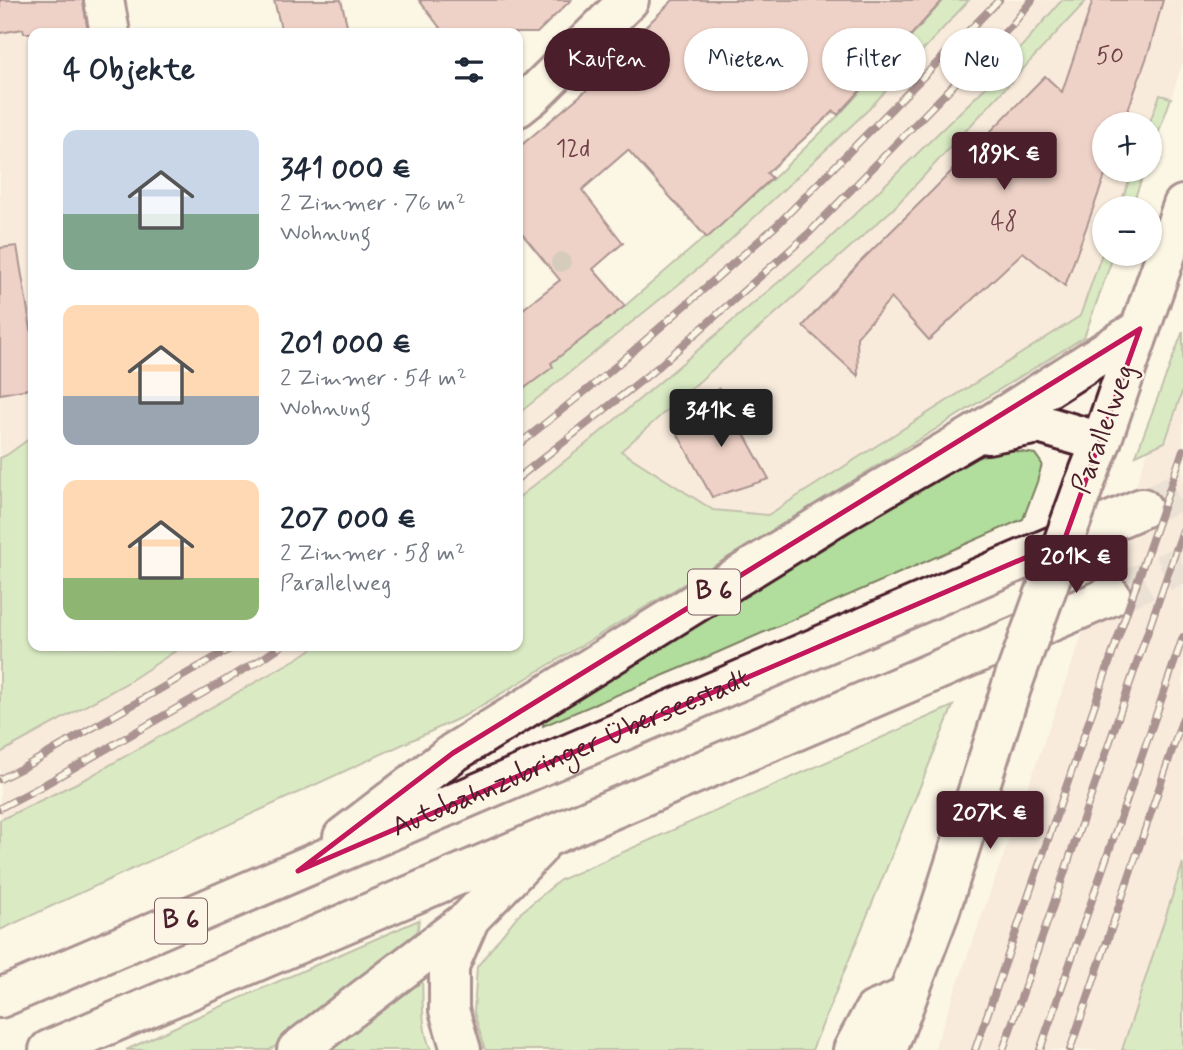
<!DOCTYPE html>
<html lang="de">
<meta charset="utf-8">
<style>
:root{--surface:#fff;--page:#f2f2f3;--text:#1f2937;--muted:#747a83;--accent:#4a1f2b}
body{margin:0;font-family:Mynerve,sans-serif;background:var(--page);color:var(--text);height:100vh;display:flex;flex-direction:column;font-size:26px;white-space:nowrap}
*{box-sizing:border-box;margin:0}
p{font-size:23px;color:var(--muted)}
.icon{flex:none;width:38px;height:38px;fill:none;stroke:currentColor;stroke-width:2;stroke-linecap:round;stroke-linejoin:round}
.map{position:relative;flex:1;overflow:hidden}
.sheet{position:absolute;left:28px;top:28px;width:495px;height:623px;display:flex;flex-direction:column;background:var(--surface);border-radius:14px;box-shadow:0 2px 5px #0004}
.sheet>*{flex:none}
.banner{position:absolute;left:544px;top:28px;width:534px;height:63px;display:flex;gap:14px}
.fabs{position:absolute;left:1092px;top:112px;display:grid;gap:14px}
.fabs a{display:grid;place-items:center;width:70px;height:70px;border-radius:50%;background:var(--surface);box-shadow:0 2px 5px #0004;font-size:35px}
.price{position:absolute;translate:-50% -60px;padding:0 16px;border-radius:7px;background:var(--accent);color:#fff;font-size:23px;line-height:46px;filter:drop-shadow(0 2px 4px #0008)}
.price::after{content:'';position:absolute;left:50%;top:42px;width:21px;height:16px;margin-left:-10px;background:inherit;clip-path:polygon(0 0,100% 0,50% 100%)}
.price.active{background:#222;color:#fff}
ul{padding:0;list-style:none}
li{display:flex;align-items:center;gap:21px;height:175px;padding:0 35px}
li span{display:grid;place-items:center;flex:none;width:196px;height:140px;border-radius:14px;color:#555}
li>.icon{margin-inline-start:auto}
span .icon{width:84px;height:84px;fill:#fffc;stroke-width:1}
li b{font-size:30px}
h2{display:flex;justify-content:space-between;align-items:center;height:84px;padding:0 35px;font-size:30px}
.tag{padding:0 24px;border-radius:32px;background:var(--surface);box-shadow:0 2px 5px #0004;font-size:24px;line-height:63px}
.tag.active{background:var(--accent);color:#fff}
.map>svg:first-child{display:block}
.built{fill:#f4ddd1}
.green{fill:#b1de9c;stroke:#7e7e64;stroke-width:2}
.building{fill:#e0a6a2;stroke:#4a1f2b;stroke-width:2}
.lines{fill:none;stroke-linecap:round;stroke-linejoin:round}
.highway-tunnel{stroke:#d8cac0;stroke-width:38;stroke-dasharray:38 19;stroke-linecap:butt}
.minor-casing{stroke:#4a1f2b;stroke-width:44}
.highway-casing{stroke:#4a1f2b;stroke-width:44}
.minor{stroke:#fcf5e5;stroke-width:38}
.highway{stroke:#fcf5e5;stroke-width:38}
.rail-casing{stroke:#4a1f2b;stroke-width:8}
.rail{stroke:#fcf5e5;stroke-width:5;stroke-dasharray:16;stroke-linecap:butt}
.minor-bridge-casing{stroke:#4a1f2b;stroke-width:44;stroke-linecap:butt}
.minor-bridge{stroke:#fcf5e5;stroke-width:38}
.tree{fill:#a89a8e}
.marked{fill:none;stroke:#c2185b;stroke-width:5;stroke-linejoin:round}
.labels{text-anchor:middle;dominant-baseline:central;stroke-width:5;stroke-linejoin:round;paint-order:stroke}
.number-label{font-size:24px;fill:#704149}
.shield{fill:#fcf5e5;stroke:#7f5f63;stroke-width:2}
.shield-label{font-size:26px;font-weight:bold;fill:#4a1f2b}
.street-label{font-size:28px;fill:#4a1f2b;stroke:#fcf5e5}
</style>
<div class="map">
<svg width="1183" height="1050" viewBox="0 0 1183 1050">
<rect width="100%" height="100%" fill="#fcf5e5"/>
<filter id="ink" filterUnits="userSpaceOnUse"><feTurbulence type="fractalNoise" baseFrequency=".0143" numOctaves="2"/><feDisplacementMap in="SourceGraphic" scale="14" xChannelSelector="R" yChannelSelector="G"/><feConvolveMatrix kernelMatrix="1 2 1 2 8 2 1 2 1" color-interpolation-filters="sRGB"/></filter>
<g filter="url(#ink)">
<path class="built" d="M0,0H118L123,33H33V436L7,455L0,458Z
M969,0H1062L990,83L825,243L591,440L518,498V414L710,259L869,109Z
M1087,0H1183V61L1171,98L1160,95L1149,124H1104V170H1133L1119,208H1104V248L1080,316L768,515L713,510L620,451L893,209Z
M1183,353V863L1122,1050H934Z
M183,646H316L299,658L87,778L0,820V753L125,684Z"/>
<path class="green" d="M944,0H969L869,109L710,259L518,414V385L626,305L775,177L838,116Z
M1062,0H1087L893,209L621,451L713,510L768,515L1080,316L1104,248V254H1114L1084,337L775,529L464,716L0,930V820L87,778L298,658L316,646H518V498L591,440L825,243L990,83Z
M1160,95L1171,98L1150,156L1149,124Z
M1133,170H1145L1131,208H1119Z
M1183,331V389L1165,442L1136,455Z
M33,436V646H183L125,684L0,753V458L7,455Z
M1008,450L1035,454L1042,464L1037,482L1023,519L705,658L543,726L545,713L828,546L915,490L973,458Z
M953,706L812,1050H485L474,1012L477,967L518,915L560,880Z
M1183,863V1050H1122Z
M419,920L417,934L299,1031L269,1050H126L188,1021Z
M422,977C423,1000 421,1029 431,1050H329L375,1016Z"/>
<path class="building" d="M0,0H83L88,33H24L23,29L0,33Z
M274,0H341L348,29L328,33H282Z
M419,0H571L537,33H444Z
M673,0H943L838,115L834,111L767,173L772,178L707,238L628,150L582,190L623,243L593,269L625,306L551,363L553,367L518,393V313L560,280L518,229V148L595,83L592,79Z
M1093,0H1163L1150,48L1123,124H1104V170H1107L1065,286L1023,252L929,340L891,298L857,337L858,376L803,326L859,263L932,191L1045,76L1062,92Z
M17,246L33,341V388L0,394V248Z
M719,389L769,479L712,497L677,433Z"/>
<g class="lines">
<path class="highway-tunnel" d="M1142,508L1183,490
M1111,596L1183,564"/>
<defs>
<path id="minor" d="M104,0L110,33
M518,107L533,95L629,0
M1084,485L1101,442L1183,205
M887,1050L939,913L1012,685"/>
<g id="highway">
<path d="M987,434L1039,424L1101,442"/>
<path d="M343,837L453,753L837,515L971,437L1140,329"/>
<path id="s1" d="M0,998L1142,508"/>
<path d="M49,1050L1111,596"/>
<path d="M297,1050L465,922"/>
<path d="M461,1050L449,1010V966L470,918L538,848"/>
<path d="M853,1050L874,1011L907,997"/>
</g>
</defs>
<use href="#minor" class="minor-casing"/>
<use href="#highway" class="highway-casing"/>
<use href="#minor" class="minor"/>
<use href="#highway" class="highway"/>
<defs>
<path id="rail" d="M518,445L608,373L777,225L999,0
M518,478L657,368L808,234L1013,24L1032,0
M0,779L26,766L235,646
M0,808L42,786L262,659L281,646
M975,1050L1183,450
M1003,1050L1183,530
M1040,1050L1183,637
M1070,1050L1183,718"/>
</defs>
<use href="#rail" class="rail-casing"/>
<use href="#rail" class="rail"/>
<defs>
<path id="minor-bridge" d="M1012,685L1084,485"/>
</defs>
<use href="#minor-bridge" class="minor-bridge-casing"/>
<use href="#minor-bridge" class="minor-bridge"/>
</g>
<circle class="tree" cx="561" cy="262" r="10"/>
</g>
<path d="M0 0H1183V1050H0ZM1140,329L1064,541L298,871L453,753Z" fill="#fcf5e5" fill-opacity=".55" fill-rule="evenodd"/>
<path class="marked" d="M1140,329L1064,541L298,871L453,753Z"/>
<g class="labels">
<g class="number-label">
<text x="1110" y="56">50</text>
<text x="573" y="149">12d</text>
<text x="1004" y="222">48</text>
</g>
<g class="shield">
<rect x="688" y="569.5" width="52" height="45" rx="5"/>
<rect x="155" y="898.5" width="52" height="45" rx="5"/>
</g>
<g class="shield-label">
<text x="714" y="592">B 6</text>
<text x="181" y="921">B 6</text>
</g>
<g class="street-label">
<text transform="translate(1104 429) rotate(-70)">Parallelweg</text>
<text stroke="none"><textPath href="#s1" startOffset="621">Autobahnzubringer Überseestadt</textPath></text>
</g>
</g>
</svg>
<div class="fabs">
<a>+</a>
<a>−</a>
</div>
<b class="price" style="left:1004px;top:192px">189K €</b>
<b class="price active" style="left:721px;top:449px">341K €</b>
<b class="price" style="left:1076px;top:595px">201K €</b>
<b class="price" style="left:990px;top:851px">207K €</b>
<div class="banner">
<a class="tag active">Kaufen</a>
<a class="tag">Mieten</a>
<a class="tag">Filter</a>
<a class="tag">Neu</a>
</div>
<section class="sheet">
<h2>4 Objekte<svg class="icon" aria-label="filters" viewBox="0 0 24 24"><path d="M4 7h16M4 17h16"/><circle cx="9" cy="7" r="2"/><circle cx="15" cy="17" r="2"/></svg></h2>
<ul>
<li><span style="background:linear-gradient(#c9d6e8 60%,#7fa58c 0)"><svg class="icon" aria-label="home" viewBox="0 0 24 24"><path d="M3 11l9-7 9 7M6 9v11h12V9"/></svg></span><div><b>341 000 €</b><p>2 Zimmer · 76 m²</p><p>Wohnung</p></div></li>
<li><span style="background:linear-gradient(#ffd9b3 65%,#9aa5b1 0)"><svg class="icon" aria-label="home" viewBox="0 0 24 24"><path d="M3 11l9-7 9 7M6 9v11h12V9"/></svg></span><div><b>201 000 €</b><p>2 Zimmer · 54 m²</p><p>Wohnung</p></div></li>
<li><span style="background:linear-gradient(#ffd9b3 70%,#8fb573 0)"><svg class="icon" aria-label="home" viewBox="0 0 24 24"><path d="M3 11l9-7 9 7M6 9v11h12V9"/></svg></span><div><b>207 000 €</b><p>2 Zimmer · 58 m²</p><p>Parallelweg</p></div></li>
</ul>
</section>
</div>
